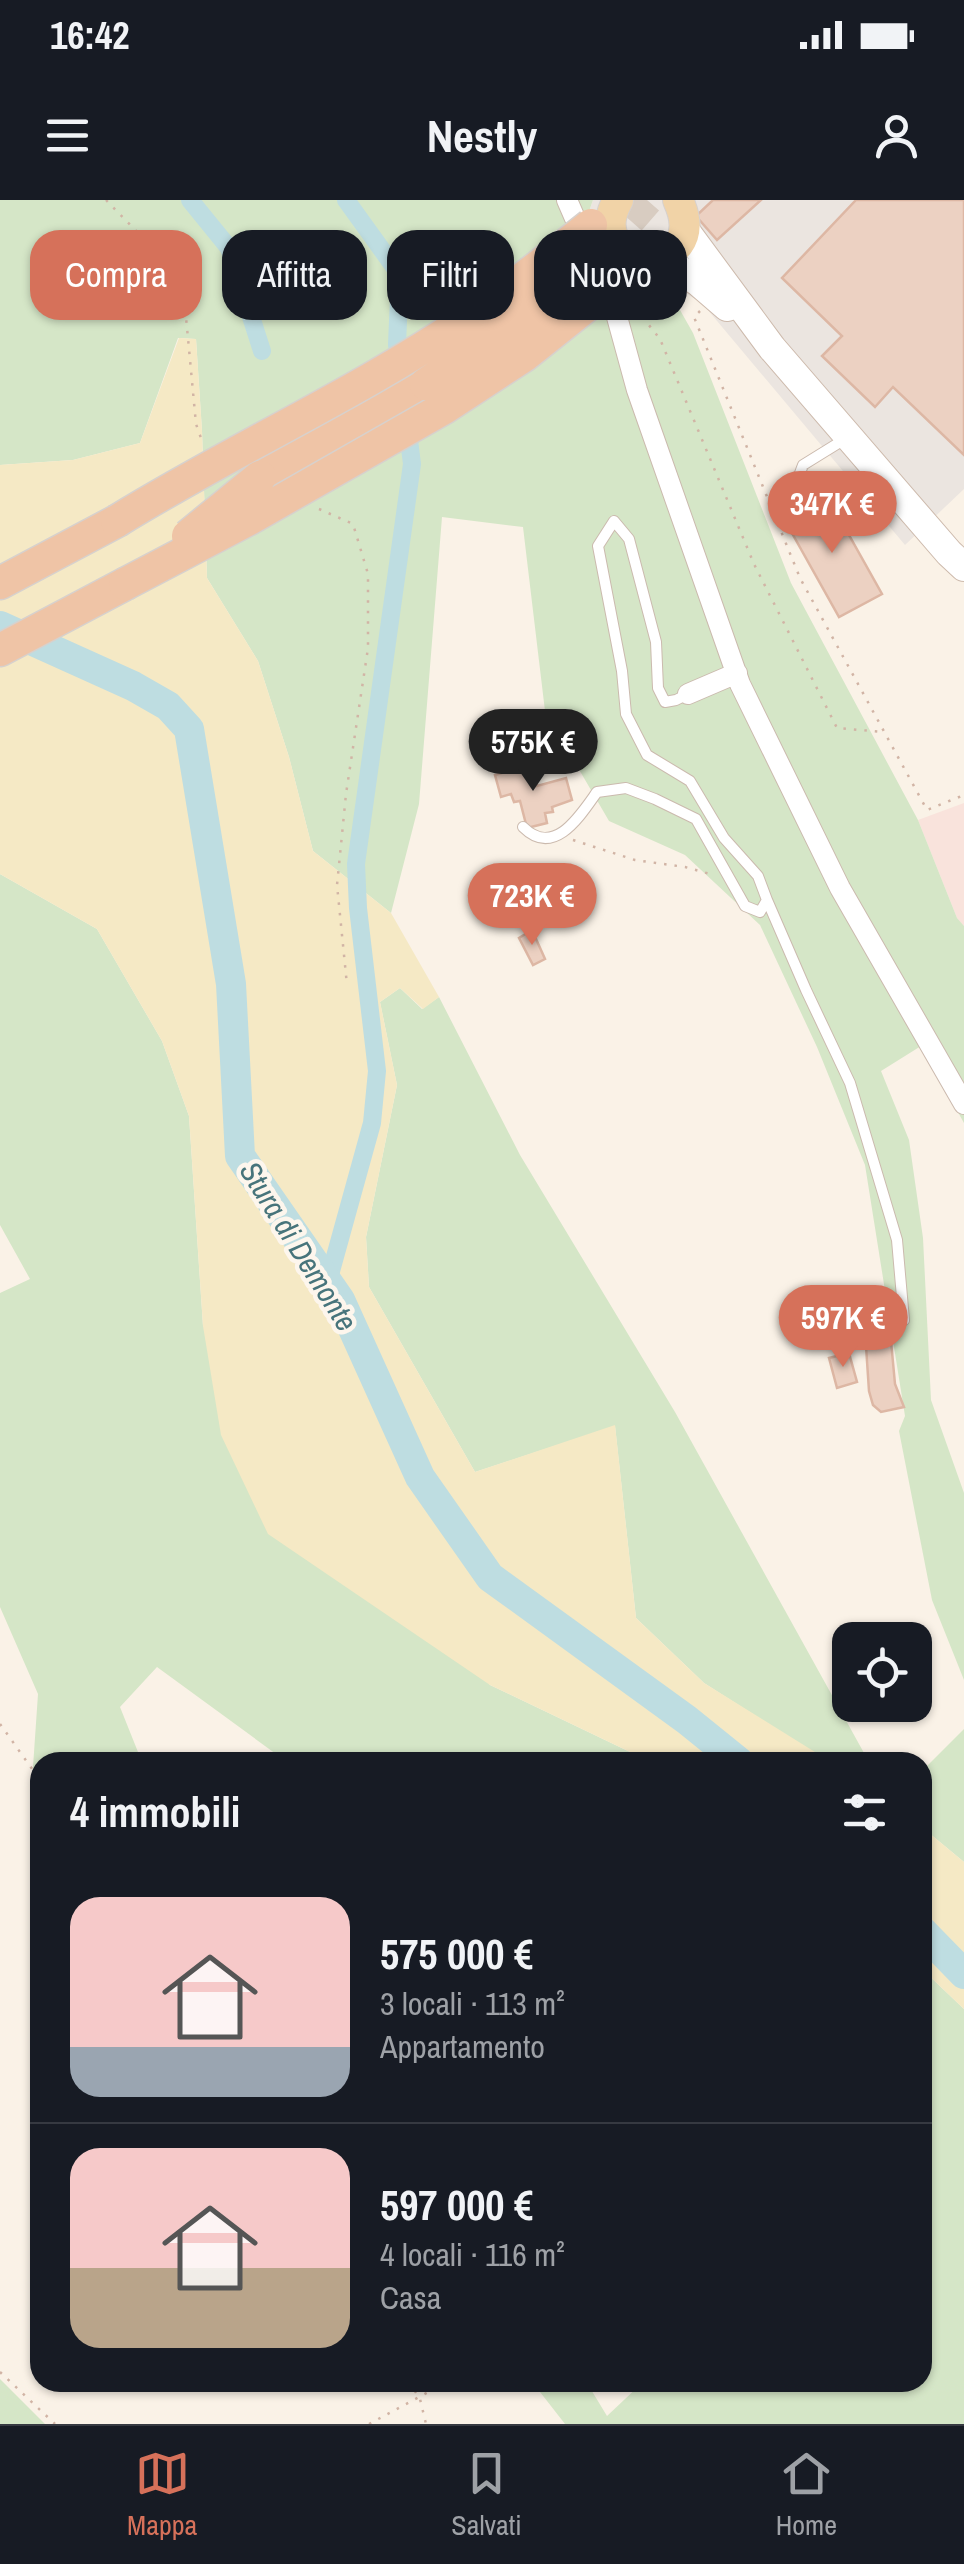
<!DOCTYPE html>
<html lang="it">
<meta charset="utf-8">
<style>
:root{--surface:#171b24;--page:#20242c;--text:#f1f3f6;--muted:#9ea1a6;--line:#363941;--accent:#d6715a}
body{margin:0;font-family:"Archivo Narrow",sans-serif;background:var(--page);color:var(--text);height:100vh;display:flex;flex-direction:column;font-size:38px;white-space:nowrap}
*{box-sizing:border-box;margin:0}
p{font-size:32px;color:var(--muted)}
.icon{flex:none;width:55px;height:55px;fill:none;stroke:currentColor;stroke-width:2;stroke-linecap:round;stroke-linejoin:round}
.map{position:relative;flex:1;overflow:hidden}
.panel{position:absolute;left:30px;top:1552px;width:902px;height:640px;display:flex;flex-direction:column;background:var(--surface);border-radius:30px;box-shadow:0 2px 8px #0004}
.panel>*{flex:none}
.hud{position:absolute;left:30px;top:30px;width:905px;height:90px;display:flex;gap:20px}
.fabs{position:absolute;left:832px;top:1422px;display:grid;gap:20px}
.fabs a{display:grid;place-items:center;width:100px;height:100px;border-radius:20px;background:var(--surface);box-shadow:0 2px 8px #0004;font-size:50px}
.price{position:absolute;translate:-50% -85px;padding:0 22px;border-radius:35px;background:var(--accent);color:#fff;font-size:32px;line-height:65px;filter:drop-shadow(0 2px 5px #0008)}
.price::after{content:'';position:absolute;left:50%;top:60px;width:30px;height:22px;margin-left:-15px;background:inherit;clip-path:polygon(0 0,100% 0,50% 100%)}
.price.active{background:#222;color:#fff}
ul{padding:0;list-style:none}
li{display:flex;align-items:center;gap:30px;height:250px;padding:0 40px}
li+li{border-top:2px solid var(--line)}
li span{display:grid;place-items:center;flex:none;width:280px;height:200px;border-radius:30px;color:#555}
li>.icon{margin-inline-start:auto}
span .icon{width:120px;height:120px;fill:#fffc;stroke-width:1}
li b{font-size:42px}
h2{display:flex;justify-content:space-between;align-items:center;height:120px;padding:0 40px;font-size:42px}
.chip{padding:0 35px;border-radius:30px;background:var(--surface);box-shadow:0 2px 8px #0004;font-size:35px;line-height:90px}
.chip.active{background:var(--accent);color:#fff}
.status{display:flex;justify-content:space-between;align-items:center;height:70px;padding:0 50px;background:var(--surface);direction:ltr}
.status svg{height:28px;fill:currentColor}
header{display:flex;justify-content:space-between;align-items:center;height:130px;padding:0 40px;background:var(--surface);font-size:45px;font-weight:700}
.menu{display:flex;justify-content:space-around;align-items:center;height:140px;border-top:2px solid var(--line);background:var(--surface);font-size:28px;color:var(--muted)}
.menu a{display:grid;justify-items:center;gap:5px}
.menu .active{color:var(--accent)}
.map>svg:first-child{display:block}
.commercial{fill:#f9e3dc}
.industrial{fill:#ebe5e0}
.green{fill:#d5e6c7}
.sand{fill:#f5e9c5}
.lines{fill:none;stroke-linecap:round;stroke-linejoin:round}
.canal{stroke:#bedde1;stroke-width:18}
.river{stroke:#bedde1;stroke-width:30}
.building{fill:#ecd1c2;stroke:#ddb7a4;stroke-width:2.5}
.trunk-tunnel{stroke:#d8ccc1;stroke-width:32;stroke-dasharray:32 16;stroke-linecap:butt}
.service-casing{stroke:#cbbaae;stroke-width:12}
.minor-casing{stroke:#cbbaae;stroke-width:22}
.secondary-casing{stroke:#cdbaac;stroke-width:30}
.primary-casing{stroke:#d7d1cd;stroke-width:32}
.trunk-casing{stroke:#d7d1cd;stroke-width:35}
.path{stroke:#d1b4a5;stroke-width:2.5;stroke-dasharray:2.5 8;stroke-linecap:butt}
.service{stroke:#fff;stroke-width:10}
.minor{stroke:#fff;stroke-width:20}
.secondary{stroke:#fff;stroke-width:28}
.primary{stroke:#f1d3a7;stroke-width:30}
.trunk{stroke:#efc4a6;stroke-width:32}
.trunk-bridge-casing{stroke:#d7d1cd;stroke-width:35;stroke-linecap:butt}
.trunk-bridge{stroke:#efc4a6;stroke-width:32}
.labels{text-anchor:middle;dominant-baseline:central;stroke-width:9;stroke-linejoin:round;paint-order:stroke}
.water-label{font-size:30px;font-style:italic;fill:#47747b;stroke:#fdf6ed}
</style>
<div class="status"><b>16:42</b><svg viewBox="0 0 49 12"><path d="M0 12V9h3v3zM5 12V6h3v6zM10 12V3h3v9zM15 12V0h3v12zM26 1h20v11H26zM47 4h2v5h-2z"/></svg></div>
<header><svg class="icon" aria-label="menu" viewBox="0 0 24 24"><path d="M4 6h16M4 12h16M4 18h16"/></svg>Nestly<svg class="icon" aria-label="person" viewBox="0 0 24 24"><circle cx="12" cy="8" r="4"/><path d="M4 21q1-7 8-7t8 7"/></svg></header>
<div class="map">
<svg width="964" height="2224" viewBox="0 0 964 2224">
<rect width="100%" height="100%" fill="#faf2e7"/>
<path class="commercial" d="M964,603V726L957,718L918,620Z"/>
<path class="industrial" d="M593,0H964V289L905,345L702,103L663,80L587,17Z"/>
<path class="green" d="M0,0H593L587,17L663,80L693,133L791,383L918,620L957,718L964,726V923L921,846L881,871L909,940L923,1038L931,1200L964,1293V1480L932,1400L899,1231L905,1216L865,965L817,847L760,725L685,655L609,621L545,511L523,327L442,317L419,604L391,713L313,651L289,557L258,461L207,378L202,231L196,139L178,138L140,243L73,260L0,265Z
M0,674L97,729L162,841L189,916L203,1126L490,1485L651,1562H287L157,1467L120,1507L142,1562H40V1610L31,1596L38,1494L0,1407V1093L30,1079L0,1025Z
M400,788L422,809L439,797L520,955L675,1212L869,1562H828L704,1483L636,1418L615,1226L475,1272L369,1087L366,1037L397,885L380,802Z
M964,1529V1662L923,1628L922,1571Z
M923,1770L964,1809V2224H565L533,2183H587L607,2216L642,2183L922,2182Z
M0,2179L45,2224H0Z"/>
<path class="sand" d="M179,138L196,139L202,231L207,378L258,461L289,557L313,651L391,713L439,797L423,809L400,788L380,802L397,885L366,1037L369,1087L475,1272L615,1225L636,1418L704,1483L831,1562H651L490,1485L268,1334L221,1235L203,1126L189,916L162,841L97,729L0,674V265L73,260L140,243Z
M923,1628L964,1662V1809L923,1770Z"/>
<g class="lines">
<path class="canal" d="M190,0L229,48L262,151
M346,0L400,75L397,144L399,164
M328,1082L372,923L377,871L358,708L356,664L412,264L407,224"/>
<path class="river" d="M0,426L133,486L168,506L189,529L231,784L240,956L340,1100L420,1277L490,1377L687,1520L739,1562
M922,1731L964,1774"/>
</g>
<path class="building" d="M713,0H761L717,40L696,16Z
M856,0H964V255L893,187L875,207L822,156L842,136L782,78Z
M826,294L882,394L839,417L783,317Z
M532,564L537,586L566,578L572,600L552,607L553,612L545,613L547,623L527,628L520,601L514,602L511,594L501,597L495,575Z
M532,730L545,759L533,765L519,738Z
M891,1141L895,1184L904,1207L881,1212L873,1205L869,1191L866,1146Z
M849,1153L857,1182L837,1188L829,1158Z"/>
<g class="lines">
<path class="trunk-tunnel" d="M598,56L647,0"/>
<defs>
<path id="service" d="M808,292L800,273L803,265L845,239
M523,627C554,658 580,616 597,592L626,588L655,599L696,619L745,706L760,712L767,700L758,676L724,638L690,581L647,555L626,514L622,471L598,346L614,321L629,339L656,442L658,488L665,502L676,500L688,494
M767,700L806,790L850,883L897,1040L904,1120L855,1141"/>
<path id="minor" d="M567,0L584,39
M603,84L617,117L637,190L740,484L840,688L964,904
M688,494L737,473"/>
<path id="secondary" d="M685,30L772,148L949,353L964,367
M661,57L698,82L727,107"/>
<path id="primary" d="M618,0C578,71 715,81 678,0"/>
<path id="trunk" d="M614,84L648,59
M260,277L426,184
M0,383L117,321
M0,450L125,384"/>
</defs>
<use href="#service" class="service-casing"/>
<use href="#minor" class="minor-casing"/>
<use href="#secondary" class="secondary-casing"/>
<use href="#primary" class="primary-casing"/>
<use href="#trunk" class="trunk-casing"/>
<path class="path" d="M106,0L153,48L186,117L196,224L202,241
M636,109L660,139L754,364L837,528L883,532
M700,111L694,117L800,378L927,610L964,595
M319,309L353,324L368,374V448L346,594L337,685L347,785
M573,640L635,660L685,667L710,674
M0,1524L40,1580
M0,2172L55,2224
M409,2182L420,2199L426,2224
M369,2224L447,2182"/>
<use href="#service" class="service"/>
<use href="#minor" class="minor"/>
<use href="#secondary" class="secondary"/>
<use href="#primary" class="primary"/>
<use href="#trunk" class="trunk"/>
<defs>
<path id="trunk-bridge" d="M426,184L520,121L598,56
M117,321C232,250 357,194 469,118C511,89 551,57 591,25
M188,336L260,277
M125,384L249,319L444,208L525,155L614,84"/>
</defs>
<use href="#trunk-bridge" class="trunk-bridge-casing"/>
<use href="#trunk-bridge" class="trunk-bridge"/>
</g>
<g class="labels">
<g class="water-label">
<text transform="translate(299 1046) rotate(58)">Stura di Demonte</text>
</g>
</g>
</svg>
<div class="fabs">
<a><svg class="icon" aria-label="locate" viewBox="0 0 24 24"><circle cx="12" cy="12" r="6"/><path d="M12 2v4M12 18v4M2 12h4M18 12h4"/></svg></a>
</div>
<b class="price" style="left:832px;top:356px">347K €</b>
<b class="price active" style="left:533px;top:594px">575K €</b>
<b class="price" style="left:532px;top:748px">723K €</b>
<b class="price" style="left:843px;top:1170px">597K €</b>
<div class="hud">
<a class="chip active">Compra</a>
<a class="chip">Affitta</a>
<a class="chip">Filtri</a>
<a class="chip">Nuovo</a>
</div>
<section class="panel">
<h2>4 immobili<svg class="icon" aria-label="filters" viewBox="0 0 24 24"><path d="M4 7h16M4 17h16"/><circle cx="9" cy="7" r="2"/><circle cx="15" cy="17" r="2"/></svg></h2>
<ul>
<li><span style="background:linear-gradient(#f6c9c9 75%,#9aa5b1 0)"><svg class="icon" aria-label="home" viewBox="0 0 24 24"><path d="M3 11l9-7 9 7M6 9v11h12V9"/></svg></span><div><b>575 000 €</b><p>3 locali · 113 m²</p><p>Appartamento</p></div></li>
<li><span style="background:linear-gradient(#f6c9c9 60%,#b9a48a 0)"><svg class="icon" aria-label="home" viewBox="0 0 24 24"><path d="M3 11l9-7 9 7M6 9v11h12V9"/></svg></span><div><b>597 000 €</b><p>4 locali · 116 m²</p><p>Casa</p></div></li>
</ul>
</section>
</div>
<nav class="menu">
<a class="active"><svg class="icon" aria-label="map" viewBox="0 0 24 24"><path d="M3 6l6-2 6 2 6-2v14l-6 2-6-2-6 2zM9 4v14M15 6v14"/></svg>Mappa</a>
<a><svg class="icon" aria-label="saved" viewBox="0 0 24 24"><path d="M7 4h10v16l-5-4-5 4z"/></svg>Salvati</a>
<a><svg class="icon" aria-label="home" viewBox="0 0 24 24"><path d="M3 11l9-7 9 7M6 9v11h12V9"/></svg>Home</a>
</nav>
